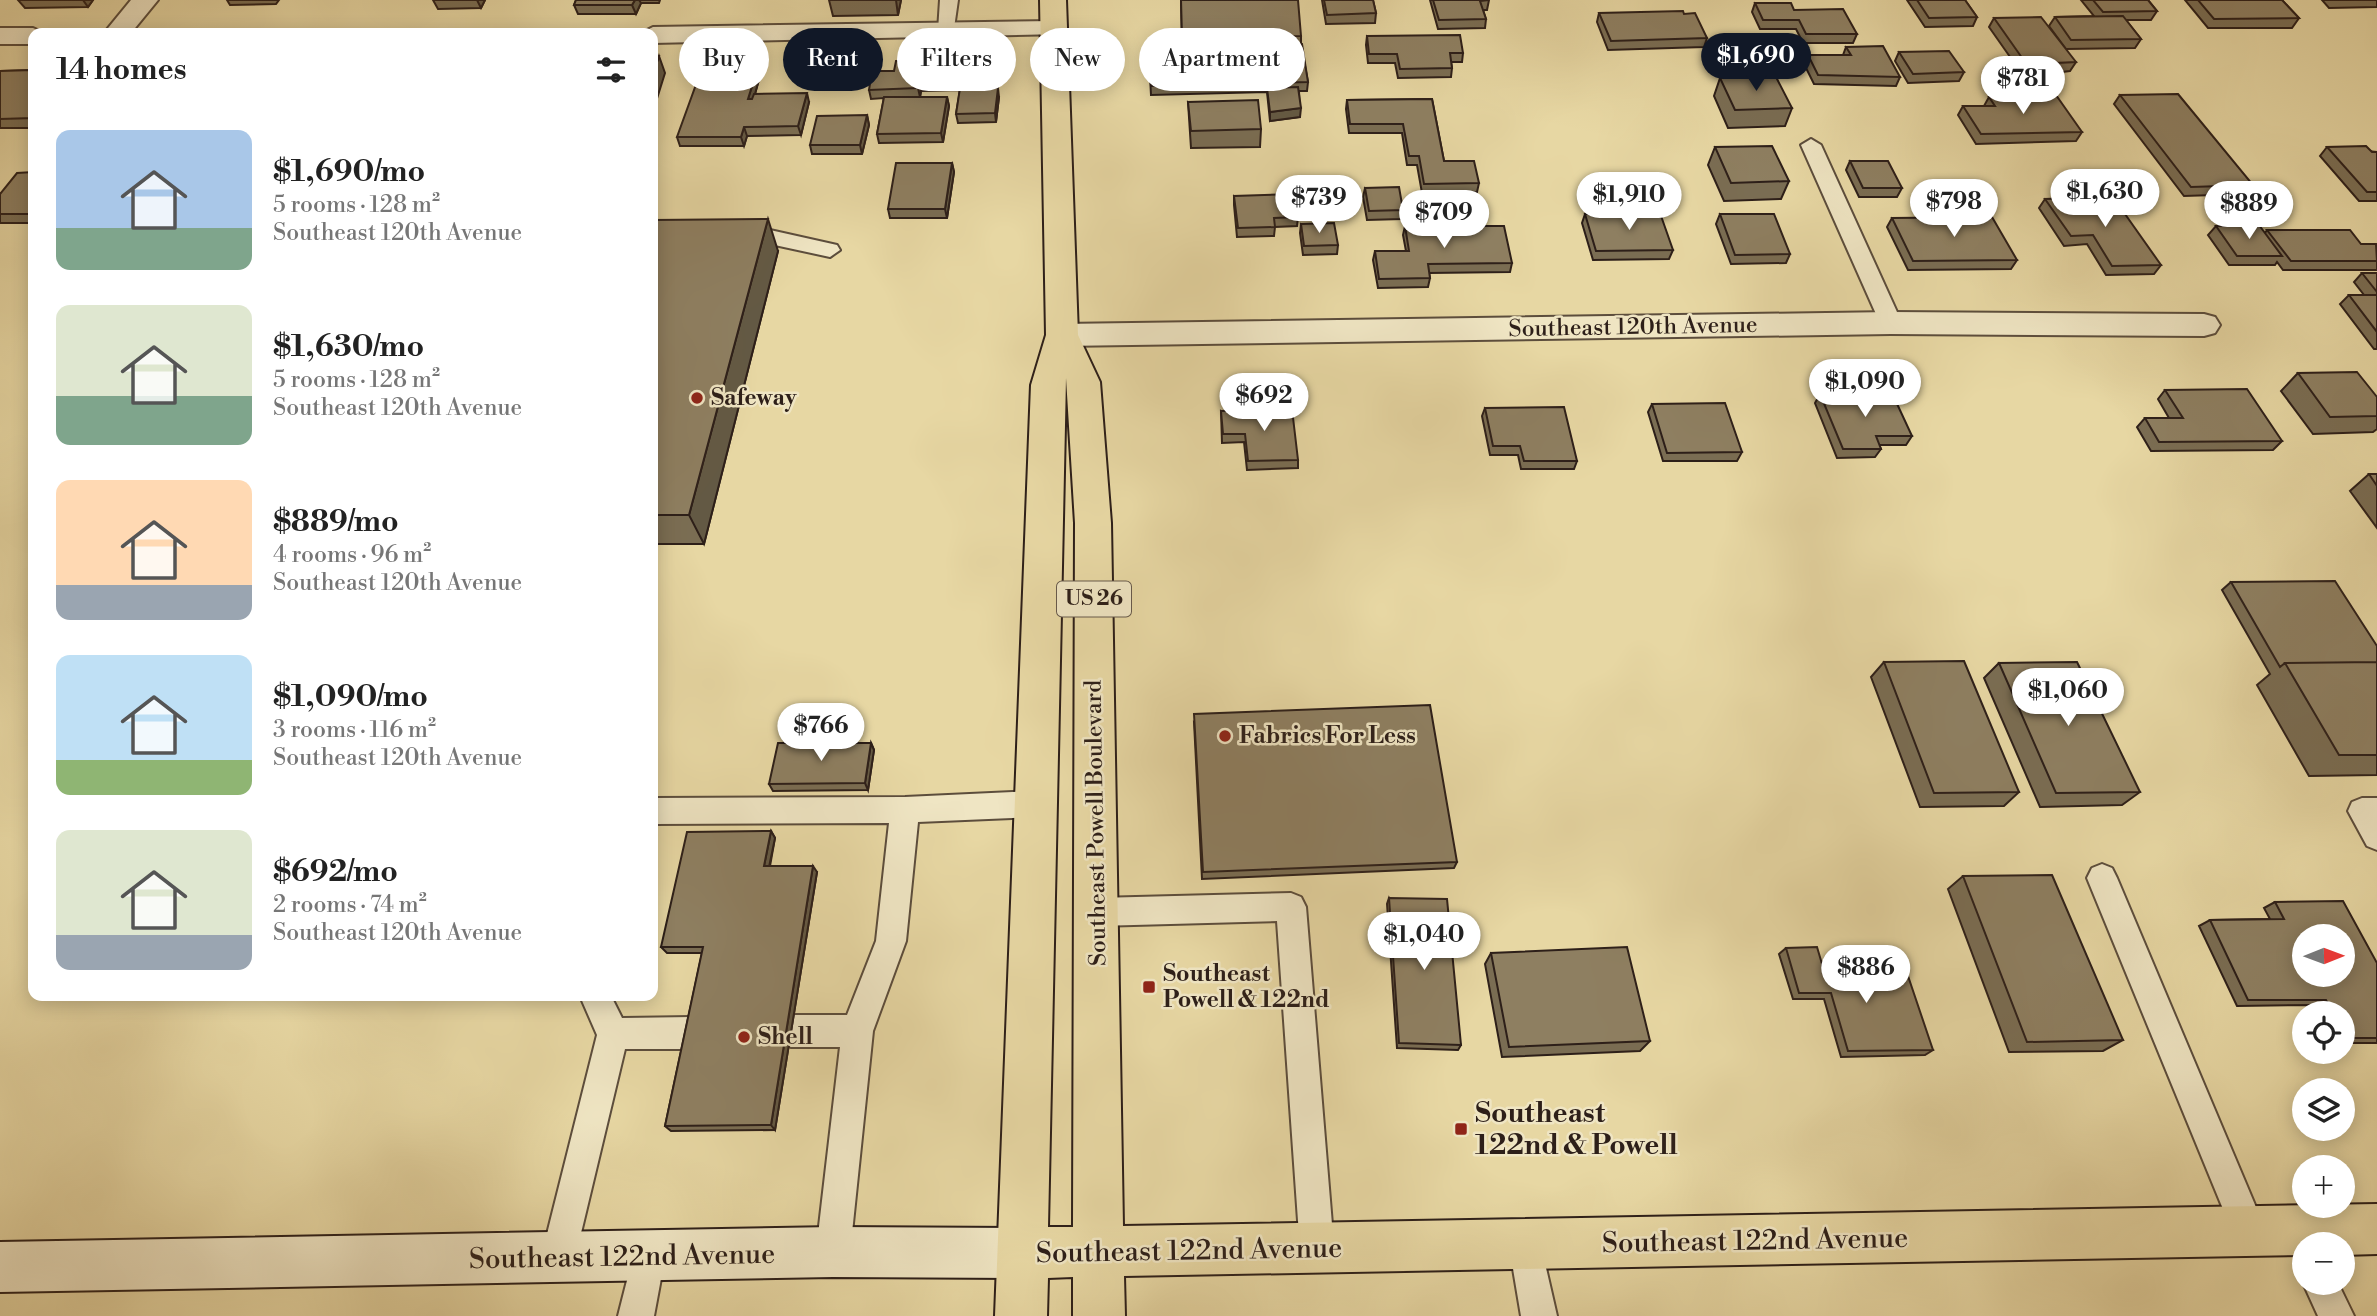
<!DOCTYPE html>
<meta charset="utf-8">
<style>
:root{--surface:#fff;--page:#f6f6f6;--text:#222;--muted:#767676;--accent:#111827}
body{margin:0;font-family:"Libre Bodoni",serif;background:var(--page);color:var(--text);height:100vh;display:flex;flex-direction:column;font-size:26px;white-space:nowrap}
*{box-sizing:border-box;margin:0}
p{font-size:23px;color:var(--muted)}
.icon{flex:none;width:38px;height:38px;fill:none;stroke:currentColor;stroke-width:2;stroke-linecap:round;stroke-linejoin:round}
.map{position:relative;flex:1;overflow:hidden}
.drawer{position:absolute;left:28px;top:28px;width:630px;height:973px;display:flex;flex-direction:column;background:var(--surface);border-radius:14px;box-shadow:0 4px 18px #0003}
.drawer>*{flex:none}
.guide{position:absolute;left:679px;top:28px;width:665px;height:63px;display:flex;gap:14px}
.needle{width:46px;rotate:89deg}
.fabs{position:absolute;left:2292px;top:924px;display:grid;gap:14px}
.fabs a{display:grid;place-items:center;width:63px;height:63px;border-radius:50%;background:var(--surface);box-shadow:0 4px 18px #0003;font-size:35px}
.price{position:absolute;translate:-50% -60px;padding:0 16px;border-radius:24px;background:#fff;color:#222;font-size:23px;line-height:46px;filter:drop-shadow(0 2px 4px #0008)}
.price::after{content:'';position:absolute;left:50%;top:42px;width:21px;height:16px;margin-left:-10px;background:inherit;clip-path:polygon(0 0,100% 0,50% 100%)}
.price.on{background:var(--accent);color:#fff}
ul{padding:0;list-style:none}
li{display:flex;align-items:center;gap:21px;height:175px;padding:0 28px}
li span{display:grid;place-items:center;flex:none;width:196px;height:140px;border-radius:14px;color:#555}
li>.icon{margin-inline-start:auto}
span .icon{width:84px;height:84px;fill:#fffc;stroke-width:1}
li b{font-size:30px}
h2{display:flex;justify-content:space-between;align-items:center;height:84px;padding:0 28px;font-size:30px}
.tag{padding:0 24px;border-radius:32px;background:var(--surface);box-shadow:0 4px 18px #0003;font-size:24px;line-height:63px}
.tag.on{background:var(--accent);color:#fff}
.map>svg:first-child{display:block}
.lines{fill:none;stroke-linecap:round;stroke-linejoin:round}
.lane-casing{stroke:#5c4d3c;stroke-width:4}
.street-casing{stroke:#5c4d3c;stroke-width:4}
.secondary-casing{stroke:#2d1f19;stroke-width:4}
.primary-casing{stroke:#2d1f19;stroke-width:4}
.lane{fill:#efe5c3;fill-rule:evenodd}
.street{fill:#efe5c3;fill-rule:evenodd}
.secondary{fill:#efe5c3;fill-rule:evenodd}
.primary{fill:#e7d7a3;fill-rule:evenodd}
.wall{fill:#7a6d53;stroke:#2d1f19;stroke-width:2}
.shaded-wall{fill:#635944;stroke:#2d1f19;stroke-width:2}
.building{fill:#8e7f61;stroke:#2d1f19;stroke-width:2;fill-rule:evenodd}
.poi-dot{fill:#8f2418;stroke:#efe5c3;stroke-width:2.5}
.labels{text-anchor:middle;dominant-baseline:central;stroke-width:5;stroke-linejoin:round;paint-order:stroke}
.shield{fill:#efe5c3;stroke:#675a4c;stroke-width:2}
.shield-label{font-size:21px;font-weight:bold;fill:#2d1f19}
.street-label{font-size:23px;fill:#2d1f19;stroke:#efe5c3}
.poi-label{font-size:23px;font-weight:bold;fill:#2d1f19;stroke:#efe5c3;text-anchor:start}
.near-poi-label{font-size:28px;font-weight:bold;fill:#2d1f19;stroke:#efe5c3;text-anchor:start}
.near-street-label{font-size:28px;fill:#2d1f19;stroke:#efe5c3}
</style>
<div class="map">
<svg width="2377" height="1316" viewBox="0 0 2377 1316">
<rect width="100%" height="100%" fill="#e7d7a3"/>
<filter id="stains"><feTurbulence type="fractalNoise" baseFrequency=".00286" numOctaves="4"/><feColorMatrix values="0 0 0 0 .2 0 0 0 0 .09 0 0 0 0 .02 0 0 0 .5 -.17"/></filter>
<radialGradient id="worn" r=".72"><stop offset=".6" stop-color="#630" stop-opacity="0"/><stop offset="1" stop-color="#630" stop-opacity=".3"/></radialGradient>
<g class="lines">
<defs>
<path id="lane" d="M940,0H958L953,35L947,36L938,31Z
M1811,139L1821,145L1902,323L1899,328H1883L1880,323L1801,145Z
M770,230L837,245L840,250L830,257L770,244L738,245L728,238L738,231Z
M1035,791L1045,795L1049,804L1045,813L1035,817L918,822L906,941L873,1031L850,1252L845,1264L833,1269L821,1264L816,1252L840,1047H791L780,1042L775,1031L780,1020L791,1015H847L876,941L889,823L653,824V798L905,797Z
M2362,798H2377V850L2367,846L2348,811L2352,802Z
M2102,864L2112,868L2117,878L2266,1231L2261,1243L2249,1248L2237,1243L2087,878L2092,868Z
M1291,893L1301,897L1306,907L1334,1249L1329,1261L1317,1266L1305,1261L1300,1249L1277,921L1097,926L1086,922L1082,912L1086,902L1097,898Z
M580,996H611L622,1018L692,1017L703,1022L708,1033L703,1044L692,1049H625L575,1258L570,1270L558,1275L546,1270L541,1258L597,1035Z
M1526,1228L1538,1233L1557,1316H1521L1509,1245L1514,1233Z
M648,1240L660,1245L665,1257L654,1316H618L636,1245Z
M2305,1278V1283H2338L2354,1316H2318L2303,1283Z"/>
<path id="street" d="M131,0H158L131,33H104Z
M1053,21L1062,24L1066,29L1062,34L653,43V33H641L653,27Z
M0,28H33L44,33H33V44H0Z
M1891,312L2204,314L2215,317L2220,325L2215,333L2204,336L1891,334L1062,346L1051,343L1046,335L1051,327L1062,324Z"/>
<path id="secondary" d="M833,1227L1023,1228L1041,1235L1048,1253L1041,1271L1023,1278L833,1277L0,1292V1242Z"/>
<path id="primary" d="M1040,0H1066L1078,335L1100,382L1111,523L1123,1226L2377,1204V1254L2343,1255V1244H2305V1255L1124,1276L1125,1316H1073V1277L1048,1278L1047,1316H995L1031,385L1046,335ZM1066,378L1075,523L1073,1227H1048Z"/>
</defs>
<use href="#lane" class="lane-casing"/>
<use href="#street" class="street-casing"/>
<use href="#secondary" class="secondary-casing"/>
<use href="#primary" class="primary-casing"/>
<use href="#lane" class="lane"/>
<use href="#street" class="street"/>
<use href="#secondary" class="secondary"/>
<use href="#primary" class="primary"/>
</g>
<path class="wall" d="M18,0H93L88,7L25,8Z
M227,0H279L276,4L230,5Z
M433,0H485L481,8L438,9Z
M576,0H660L659,3H641L636,14H578L574,5Z
M829,0H901L898,15L833,16Z
M1181,0L1301,36V44L1308,82L1307,91H1299L1300,117L1270,121L1267,92L1151,95L1149,56L1249,54V46H1182Z
M1322,0H1373L1376,13L1375,23L1326,24Z
M1430,0H1489L1487,10H1483L1486,19L1485,28L1438,29Z
M1907,0H1965L1977,17L1973,26L1925,27Z
M2081,0H2148L2157,11L2151,20H2126L2141,39L2135,48L2066,49L2049,26L2055,17L2094,16Z
M2185,0H2282L2299,18L2292,28H2208Z
M2322,0H2377V7L2329,8Z
M1755,3L1794,10L1857,34L1853,43H1803L1796,29H1760L1752,12Z
M1599,13L1684,14L1707,38L1704,47L1608,50L1597,22Z
M1994,18L2076,62L2070,71L2062,72L2057,80L2027,81L1989,27Z
M1367,36L1463,53L1462,62H1451L1452,68L1451,77L1398,78L1395,63H1368L1366,45Z
M1846,47L1900,77L1896,86L1814,84L1804,64L1808,55H1843Z
M1899,52L1964,72L1959,81L1908,83L1895,61Z
M968,59L969,68L967,88L999,97L996,122L958,123L956,114L960,90L921,91L920,97H947L949,106L943,142L879,143L877,134L884,98L871,99L869,90L894,71Z
M758,67L760,76L755,94L809,102L801,135L747,136L744,146H680L677,137Z
M33,70V128H0V71Z
M1720,78L1792,108L1785,126L1728,128L1714,96Z
M2120,95L2253,185L2245,194L2184,196L2114,104Z
M1989,97L2082,132L2076,141L1976,144L1958,115L1963,106H1984Z
M1432,99L1444,161L1479,183L1477,192L1422,193L1417,165H1407L1402,133H1349L1346,109L1347,100Z
M1188,102L1261,129L1260,147L1191,148Z
M867,115L869,125L862,154H812L810,145Z
M1715,147L1789,181L1781,199L1724,201L1708,165Z
M2327,147L2377,152V201H2359L2320,156Z
M1850,161L1902,188L1897,197H1859L1846,170Z
M952,163L954,172L947,218H890L888,209Z
M33,172V223H0V194Z
M1365,188L1403,210L1402,219L1367,220L1363,197Z
M1234,196L1298,217L1297,226L1275,227L1274,236L1237,237L1234,205Z
M2045,199L2161,265L2154,274L2106,275L2087,244L2064,246L2039,208Z
M1585,214L1673,250L1669,259L1593,260L1582,223Z
M1720,214L1790,254L1786,263L1731,264L1716,224Z
M1892,218L2017,260L2011,269L1908,270L1887,227Z
M653,220L778,251L704,544H653Z
M1301,224L1338,245L1337,254L1303,255L1300,233Z
M1405,226L1512,263L1510,272L1429,273L1430,278L1428,287L1378,288L1373,260L1375,251H1406L1403,235Z
M2216,226L2265,233L2267,230L2361,244L2377,245V270H2283L2277,262L2275,265H2229L2208,235Z
M2362,273H2377V349H2374L2340,304L2349,295H2364L2354,282Z
M2298,373L2377,397V429L2373,432L2313,434L2281,391Z
M2165,390L2282,441L2273,450L2151,451L2137,427L2145,418H2169L2158,399Z
M1820,394L1912,436L1906,445H1879L1881,449L1875,457L1837,458L1815,403Z
M1652,404L1742,452L1737,461H1663L1648,412Z
M1485,408L1577,461L1574,469H1521L1518,455H1490L1482,416Z
M1221,411L1298,460V468L1247,470L1244,442L1222,443Z
M2369,474H2377V528L2350,491Z
M2231,582L2377,646V775L2309,776L2257,685L2270,674L2222,590Z
M1884,662L2019,792L2004,806L1920,807L1871,677Z
M1999,663L2140,792L2122,805L2040,807L1984,678Z
M1194,722L1457,862L1454,868L1202,879Z
M871,743L874,750L868,790L773,791L769,784Z
M771,831L775,838L770,866L817,872L775,1130L671,1131L665,1126L702,953H667L661,947Z
M1963,876L2123,1040L2103,1051L2009,1052L1948,889Z
M1389,898L1461,1045L1458,1050L1397,1048L1387,904Z
M2275,902L2377,963V1043H2343V1013H2318L2314,1005L2237,1006L2199,926L2210,920L2270,919L2264,908Z
M1786,948L1933,1050L1925,1055L1841,1057L1824,999H1793L1779,954Z
M1491,953L1650,1041L1640,1051L1502,1057L1485,964Z"/>
<path class="shaded-wall" d="M83,0H93L88,7Z
M477,0H485L481,8Z
M635,0H639L641,3L636,14L632,5Z
M896,0H901L898,15Z
M659,56L665,73L654,108L653,104V74Z
M968,59L969,68L967,90L966,81Z
M758,67L760,76L751,108L748,99Z
M919,82L921,91L920,97L918,88Z
M998,88L999,97L996,122L995,113Z
M807,93L809,102L801,135L798,126Z
M947,97L949,106L943,142L941,133Z
M1301,108L1300,117L1270,121V112Z
M867,115L869,125L862,154L860,145Z
M744,127L747,136L744,146L741,137Z
M952,163L954,172L947,218L945,209Z
M768,219L778,251L704,544L689,515Z
M871,743L874,750L868,790L865,783Z
M771,831L775,838L768,872L764,866Z
M813,866L817,872L775,1130L771,1125Z"/>
<path class="building" d="M576,0H635L632,5H574Z
M1181,0H1298L1301,36L1182,37Z
M1324,0H1373L1376,13L1327,15Z
M1433,0H1489L1480,1L1486,19L1439,20Z
M1917,0H1965L1977,17L1929,18Z
M2093,0H2148L2157,11L2103,12Z
M2198,0H2282L2299,18L2214,19Z
M1755,3H1791L1794,10L1843,9L1857,34H1806L1799,20H1763Z
M1683,11L1684,14L1695,13L1707,38L1611,41L1599,13Z
M2123,16L2141,39L2071,40L2055,17Z
M2041,17L2076,62L2056,63L2062,71L2032,72L1994,18Z
M1460,35L1463,53H1450L1452,68L1400,69L1397,54H1369L1367,36Z
M1302,44L1308,82L1151,86L1149,56L1251,54L1249,45Z
M1883,46L1900,77L1818,75L1808,55H1851L1846,47Z
M1949,51L1964,72L1913,74L1899,52Z
M653,56H659L653,74Z
M968,59L966,81L919,82L918,88L869,90L872,71H894L896,61Z
M758,67L748,99H752L754,94L807,93L798,126L744,127L741,137H677L702,68Z
M33,70V118L0,119V71Z
M1776,77L1792,108L1735,110L1720,78Z
M1298,87L1301,108L1270,112L1267,88Z
M960,88H998L995,113L956,114Z
M2178,94L2253,185L2191,187L2120,95Z
M2056,95L2082,132L1981,134L1963,106H1995L1989,97Z
M884,97H947L941,133L877,134Z
M1432,99L1444,161H1474L1479,183L1424,184L1419,156H1409L1403,124H1350L1347,100Z
M1258,100L1261,129L1191,131L1188,102Z
M867,115L860,145H810L817,116Z
M1772,146L1789,181L1731,183L1715,147Z
M2366,146L2372,152H2377V192H2367L2327,147Z
M1850,161H1888L1902,188H1863Z
M896,163H952L945,209H888Z
M33,172V212L32,214H0V194L17,173Z
M1399,187L1403,210L1369,211L1365,188Z
M1295,194L1298,217L1274,218L1275,227L1238,228L1234,196Z
M2113,197L2161,265L2112,266L2093,235L2071,236L2045,199Z
M1660,213L1673,250L1596,251L1585,214Z
M1720,214H1774L1790,254L1735,255Z
M1992,217L2017,260L1913,261L1892,218Z
M768,219L689,515H653V220Z
M1334,223L1338,245L1304,246L1301,224Z
M2259,225L2282,256H2237L2216,226Z
M1405,226H1504L1512,263L1428,264L1430,278L1379,279L1375,251H1409Z
M2267,230H2350L2361,244H2376L2377,261H2291Z
M2362,273H2377V292Z
M2349,295H2377V332Z
M2357,372L2377,397V416L2330,417L2298,373Z
M2247,389L2282,441L2159,442L2145,418H2183L2165,390Z
M1892,393L1912,436H1876L1881,449H1843L1820,394Z
M1725,403L1742,452L1667,453L1652,404Z
M1564,407L1577,461H1524L1520,446H1493L1485,408Z
M1292,409L1298,460L1248,461L1245,434H1223L1221,411Z
M2369,474H2377V486Z
M2335,581L2377,646V662L2285,663L2280,667L2231,582Z
M1964,661L2019,792L1934,793L1884,662Z
M2077,662L2140,792L2056,793L1999,663Z
M2377,662V755H2339L2285,663Z
M1430,705L1457,862L1203,872L1194,714Z
M778,743H871L865,783L769,784Z
M771,831L764,866H813L771,1125L665,1126L703,947H661L687,832Z
M2052,875L2123,1040L2027,1042L1963,876Z
M1389,898L1447,899L1461,1045L1399,1043Z
M2343,901L2377,963V1038H2346L2343,1034V1013H2333L2326,1000H2248L2210,920L2284,919L2275,902ZM2305,936H2343V975H2305Z
M1627,947L1650,1041L1509,1047L1491,953Z
M1817,947L1825,974L1907,973L1933,1050L1848,1051L1831,993H1799L1786,948Z"/>
<g class="poi-dot">
<circle cx="697" cy="398" r="7"/>
<circle cx="1225" cy="736" r="7"/>
<rect x="1142" y="980" width="14" height="14" rx="3.5"/>
<circle cx="744" cy="1037" r="7"/>
<rect x="1454" y="1122" width="14" height="14" rx="3.5"/>
</g>
<g class="labels">
<rect class="shield" x="1057" y="581.5" width="74" height="35" rx="5"/>
<g class="shield-label">
<text x="1094" y="599">US 26</text>
</g>
<g class="street-label">
<text transform="translate(1633 327) rotate(-1)">Southeast 120th Avenue</text>
<text transform="translate(1096 823) rotate(-91)">Southeast Powell Boulevard</text>
</g>
<g class="poi-label">
<text x="711" y="398">Safeway</text>
<text x="1239" y="736">Fabrics For Less</text>
<text x="1163" y="974">Southeast<tspan x="1163" dy="26">Powell &amp; 122nd</tspan></text>
<text x="758" y="1037">Shell</text>
</g>
<g class="near-poi-label">
<text x="1475" y="1113">Southeast<tspan x="1475" dy="32">122nd &amp; Powell</tspan></text>
</g>
<g class="near-street-label">
<text transform="translate(1755 1241) rotate(-1)">Southeast 122nd Avenue</text>
<text transform="translate(1189 1251) rotate(-1)">Southeast 122nd Avenue</text>
<text transform="translate(622 1257) rotate(-1)">Southeast 122nd Avenue</text>
</g>
</g>
<rect width="100%" height="100%" filter="url(#stains)"/>
<rect width="100%" height="100%" fill="url(#worn)"/>
</svg>
<div class="fabs">
<a><svg class="needle" viewBox="-14 -14 28 28"><path d="M0-13l5 13h-10z" fill="#e53935"/><path d="M0 13l5-13h-10z" fill="#767676"/></svg></a>
<a><svg class="icon" aria-label="locate" viewBox="0 0 24 24"><circle cx="12" cy="12" r="6"/><path d="M12 2v4M12 18v4M2 12h4M18 12h4"/></svg></a>
<a><svg class="icon" aria-label="layers" viewBox="0 0 24 24"><path d="M12 4l9 5-9 5-9-5zM3 14l9 5 9-5"/></svg></a>
<a>+</a>
<a>−</a>
</div>
<b class="price on" style="left:1756px;top:93px">$1,690</b>
<b class="price" style="left:2023px;top:116px">$781</b>
<b class="price" style="left:2105px;top:229px">$1,630</b>
<b class="price" style="left:1629px;top:232px">$1,910</b>
<b class="price" style="left:1319px;top:235px">$739</b>
<b class="price" style="left:1954px;top:239px">$798</b>
<b class="price" style="left:2249px;top:241px">$889</b>
<b class="price" style="left:1444px;top:250px">$709</b>
<b class="price" style="left:1865px;top:419px">$1,090</b>
<b class="price" style="left:1264px;top:433px">$692</b>
<b class="price" style="left:2068px;top:728px">$1,060</b>
<b class="price" style="left:821px;top:763px">$766</b>
<b class="price" style="left:1424px;top:972px">$1,040</b>
<b class="price" style="left:1866px;top:1005px">$886</b>
<div class="guide">
<a class="tag">Buy</a>
<a class="tag on">Rent</a>
<a class="tag">Filters</a>
<a class="tag">New</a>
<a class="tag">Apartment</a>
</div>
<section class="drawer">
<h2>14 homes<svg class="icon" aria-label="filters" viewBox="0 0 24 24"><path d="M4 7h16M4 17h16"/><circle cx="9" cy="7" r="2"/><circle cx="15" cy="17" r="2"/></svg></h2>
<ul>
<li><span style="background:linear-gradient(#a9c7e8 70%,#7fa58c 0)"><svg class="icon" aria-label="home" viewBox="0 0 24 24"><path d="M3 11l9-7 9 7M6 9v11h12V9"/></svg></span><div><b>$1,690/mo</b><p>5 rooms · 128 m²</p><p>Southeast 120th Avenue</p></div></li>
<li><span style="background:linear-gradient(#dfe7d0 65%,#7fa58c 0)"><svg class="icon" aria-label="home" viewBox="0 0 24 24"><path d="M3 11l9-7 9 7M6 9v11h12V9"/></svg></span><div><b>$1,630/mo</b><p>5 rooms · 128 m²</p><p>Southeast 120th Avenue</p></div></li>
<li><span style="background:linear-gradient(#ffd9b3 75%,#9aa5b1 0)"><svg class="icon" aria-label="home" viewBox="0 0 24 24"><path d="M3 11l9-7 9 7M6 9v11h12V9"/></svg></span><div><b>$889/mo</b><p>4 rooms · 96 m²</p><p>Southeast 120th Avenue</p></div></li>
<li><span style="background:linear-gradient(#bfe0f5 75%,#8fb573 0)"><svg class="icon" aria-label="home" viewBox="0 0 24 24"><path d="M3 11l9-7 9 7M6 9v11h12V9"/></svg></span><div><b>$1,090/mo</b><p>3 rooms · 116 m²</p><p>Southeast 120th Avenue</p></div></li>
<li><span style="background:linear-gradient(#dfe7d0 75%,#9aa5b1 0)"><svg class="icon" aria-label="home" viewBox="0 0 24 24"><path d="M3 11l9-7 9 7M6 9v11h12V9"/></svg></span><div><b>$692/mo</b><p>2 rooms · 74 m²</p><p>Southeast 120th Avenue</p></div></li>
</ul>
</section>
</div>
